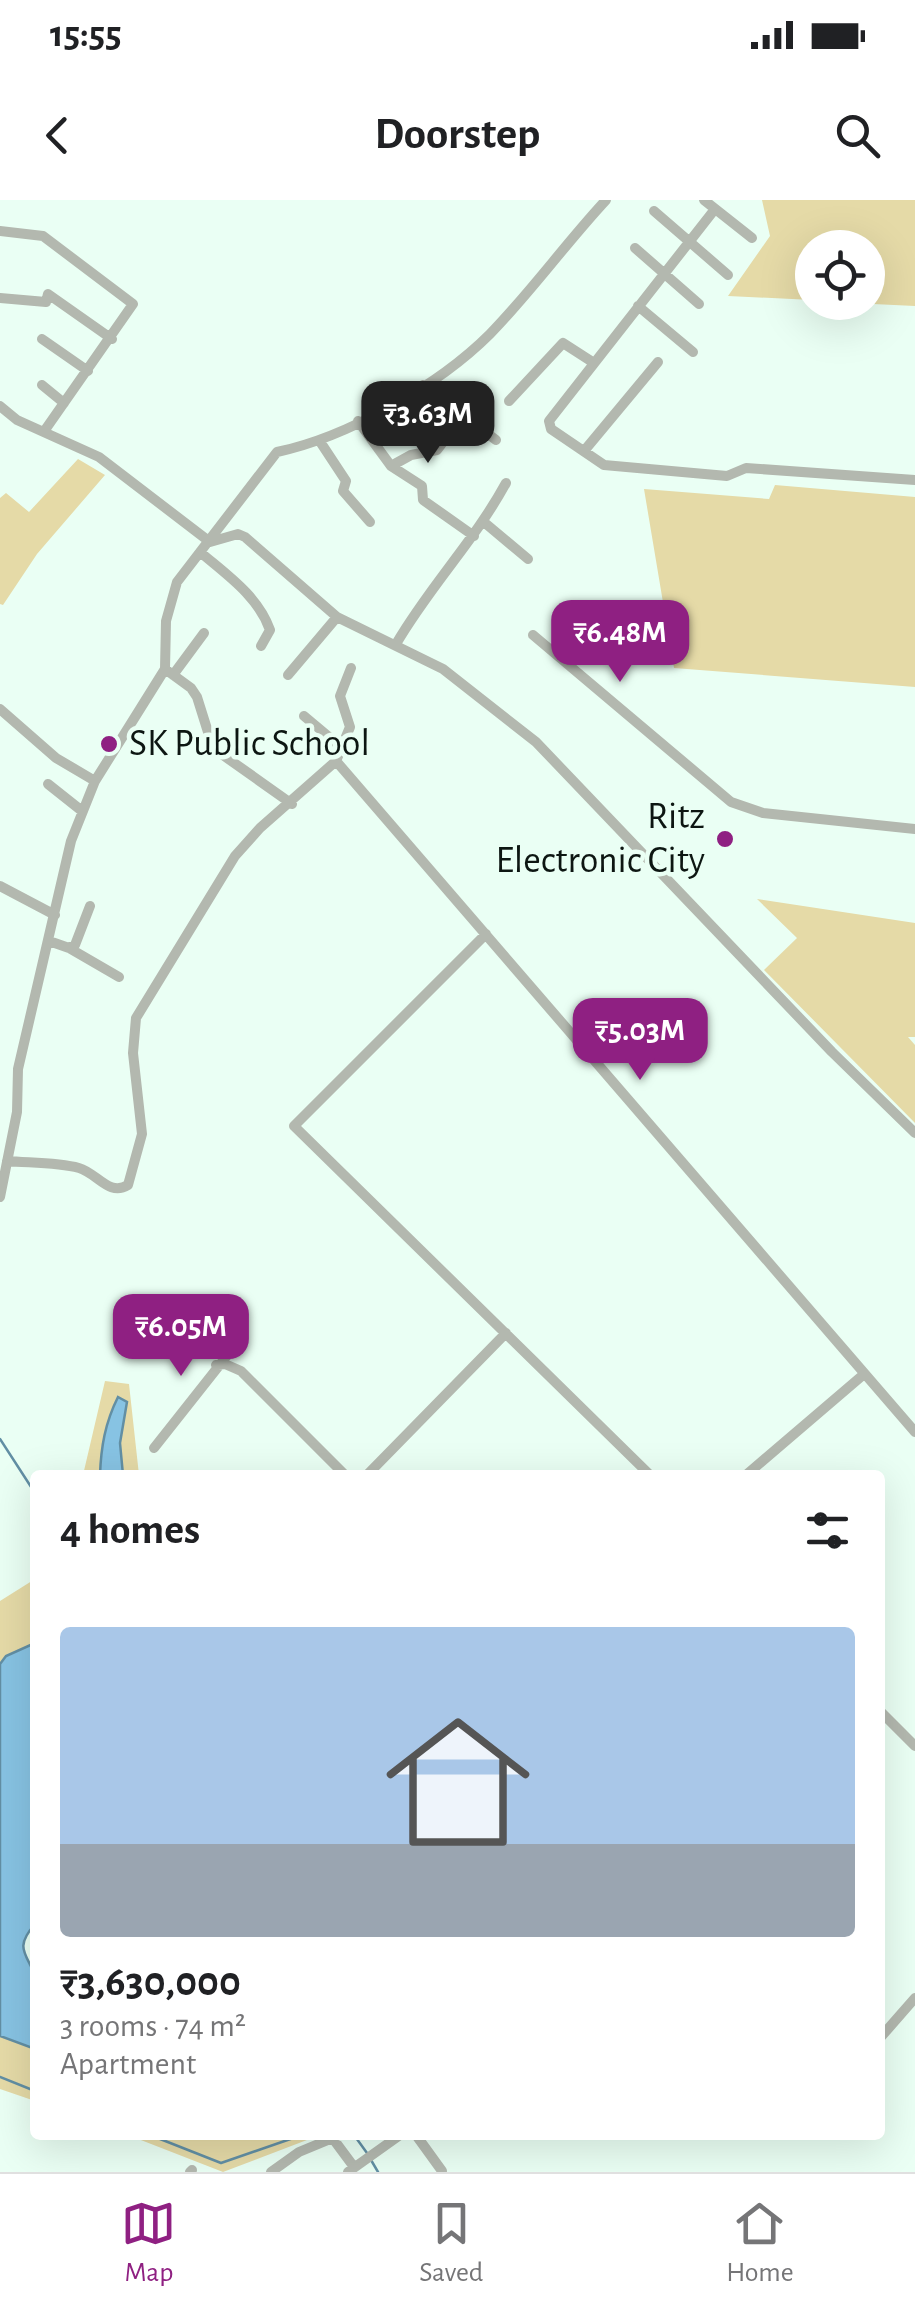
<!DOCTYPE html>
<meta charset="utf-8">
<style>
:root{--surface:#fff;--page:#f2f2f2;--text:#202124;--muted:#757577;--line:#e0e0e0;--accent:#8f2082}
body{margin:0;font-family:"Alegreya Sans",sans-serif;background:var(--page);color:var(--text);height:100vh;display:flex;flex-direction:column;font-size:38px;white-space:nowrap}
*{box-sizing:border-box;margin:0}
p{font-size:32px;color:var(--muted)}
.icon{flex:none;width:55px;height:55px;fill:none;stroke:currentColor;stroke-width:2;stroke-linecap:round;stroke-linejoin:round}
.map{position:relative;flex:1;overflow:hidden}
.details{position:absolute;left:30px;top:1270px;width:855px;height:670px;display:flex;flex-direction:column;background:var(--surface);border-radius:10px;box-shadow:0 10px 40px #0002}
.details>*{flex:none}
.buttons{position:absolute;left:795px;top:30px;display:grid;gap:20px}
.buttons a{display:grid;place-items:center;width:90px;height:90px;border-radius:50%;background:var(--surface);box-shadow:0 10px 40px #0002;font-size:50px}
.price{position:absolute;translate:-50% -85px;padding:0 22px;border-radius:20px;background:var(--accent);color:#fff;font-size:32px;line-height:65px;filter:drop-shadow(0 2px 5px #0008)}
.price::after{content:'';position:absolute;left:50%;top:60px;width:30px;height:22px;margin-left:-15px;background:inherit;clip-path:polygon(0 0,100% 0,50% 100%)}
.price.active{background:#222;color:#fff}
ul{padding:0;list-style:none}
li{display:grid;align-content:center;gap:20px;height:530px;padding:0 30px}
li+li{border-top:2px solid var(--line)}
li span{display:grid;place-items:center;height:310px;border-radius:10px;color:#555}
li>.icon{margin-inline-start:auto}
span .icon{width:180px;height:180px;fill:#fffc;stroke-width:1}
li b{font-size:42px}
h2{display:flex;justify-content:space-between;align-items:center;height:120px;padding:0 30px;font-size:42px}
.status{display:flex;justify-content:space-between;align-items:center;height:70px;padding:0 50px;background:var(--surface);direction:ltr}
.status svg{height:28px;fill:currentColor}
header{display:flex;justify-content:space-between;align-items:center;height:130px;padding:0 30px;background:var(--surface);font-size:45px;font-weight:700}
.tabs{display:flex;justify-content:space-around;align-items:center;height:140px;border-top:2px solid var(--line);background:var(--surface);font-size:28px;color:var(--muted)}
.tabs a{display:grid;justify-items:center;gap:5px}
.tabs .active{color:var(--accent)}
.map>svg:first-child{display:block}
.green{fill:#e5daa7}
.water{fill:#87c3e3;stroke:#628fa4;stroke-width:2.5}
.lines{fill:none;stroke-linecap:round;stroke-linejoin:round}
.stream{stroke:#628fa4;stroke-width:2.5}
.minor{stroke:#b3b8af;stroke-width:10}
.poi-dot{fill:#8f2082;stroke:#eafff4;stroke-width:4}
.labels{text-anchor:middle;dominant-baseline:central;stroke-width:9;stroke-linejoin:round;paint-order:stroke}
.poi-label{font-size:38px;fill:#0d1612;stroke:#eafff4;text-anchor:start}
</style>
<div class="status"><b>15:55</b><svg viewBox="0 0 49 12"><path d="M0 12V9h3v3zM5 12V6h3v6zM10 12V3h3v9zM15 12V0h3v12zM26 1h20v11H26zM47 4h2v5h-2z"/></svg></div>
<header><svg class="icon" aria-label="back" viewBox="0 0 24 24"><path d="M15 5l-7 7 7 7"/></svg>Doorstep<svg class="icon" aria-label="search" viewBox="0 0 24 24"><circle cx="10" cy="10" r="6"/><path d="M15 15l6 6"/></svg></header>
<div class="map">
<svg width="915" height="1972" viewBox="0 0 915 1972">
<rect width="100%" height="100%" fill="#eafff4"/>
<path class="green" d="M762,0H915V106L852,103L868,102V48H812V100L728,96L770,36Z
M78,259L105,275L37,354L3,405L0,404V298L6,293L29,312Z
M775,285L915,297V487L674,468L644,289L769,299Z
M757,699L915,723V837H908L915,845V923L764,770L797,738Z
M105,1181L129,1184L139,1275H83Z
M35,1379V1443L6,1456L0,1464V1401Z
M0,1836L35,1849V1901L0,1889Z
M128,1935H320L223,1972Z"/>
<path class="water" d="M118,1197L127,1202L120,1243L123,1275H100C101,1247 105,1223 118,1197Z
M35,1443V1724C14,1748 26,1753 35,1775C39,1786 35,1834 35,1849L0,1836V1464L6,1456Z"/>
<g class="lines">
<path class="stream" d="M0,1239L35,1293
M0,1877L35,1891
M150,1935L221,1963L302,1935
M354,1935L367,1953
M371,1960L378,1972"/>
<path class="minor" d="M704,0L752,38
M715,9L549,221L551,229L604,265L727,276L746,268L915,280
M654,11L728,75
M0,31L43,36L133,104L45,230
M635,48L699,104
M0,98L46,102L48,94L112,139
M638,106L693,152
M42,139L88,171
M42,185L64,203
M423,185L496,240
M509,201L563,143L594,163
M0,206L17,220L99,257L210,342L238,334L245,337L337,417L443,469L536,542L832,852L915,933
M358,221L391,266L422,286L423,300L474,336
M319,240L346,281L343,291L370,322
M584,251L658,162
M391,266L411,255L437,250L463,216
M485,323L528,359
M200,352C227,375 258,396 270,430L261,446
M533,435L731,602L763,613L915,629
M396,444C429,387 475,340 506,283
M165,469L191,488L197,497L213,548L292,604
M173,475L204,433
M288,475L337,417
M0,509L56,558L95,581
M304,516L341,547
M336,561L915,1232
M48,584L82,611
M0,686L55,715
M486,734L294,926L650,1275
M49,741L69,748L75,745L90,706
M69,748L119,777
M7,961C30,963 57,962 79,968C97,973 109,997 128,985L142,934L133,853L136,818L235,656L260,628L336,561L350,527L340,496L351,468
M0,997L17,912L18,869L71,641L95,581L165,469L166,421L177,382L277,252C348,237 439,185 490,134C531,92 566,43 606,0
M216,1165L225,1164L241,1171L345,1275
M154,1248L241,1138
M367,1275L506,1133
M746,1275L863,1175
M880,1511L915,1546
M880,1838L915,1798
M416,1935L442,1971
M334,1940L354,1967
M190,1972L192,1970
M271,1972L299,1952L340,1935
M348,1972L400,1935"/>
</g>
<g class="poi-dot">
<circle cx="109" cy="544" r="10"/>
<circle cx="725" cy="639" r="10"/>
</g>
<g class="labels">
<g class="poi-label">
<text x="129" y="544">SK Public School</text>
<text x="705" y="617" text-anchor="end">Ritz<tspan x="705" dy="44">Electronic City</tspan></text>
</g>
</g>
</svg>
<div class="buttons">
<a><svg class="icon" aria-label="locate" viewBox="0 0 24 24"><circle cx="12" cy="12" r="6"/><path d="M12 2v4M12 18v4M2 12h4M18 12h4"/></svg></a>
</div>
<b class="price active" style="left:428px;top:266px">₹3.63M</b>
<b class="price" style="left:620px;top:485px">₹6.48M</b>
<b class="price" style="left:640px;top:883px">₹5.03M</b>
<b class="price" style="left:181px;top:1179px">₹6.05M</b>
<section class="details">
<h2>4 homes<svg class="icon" aria-label="filters" viewBox="0 0 24 24"><path d="M4 7h16M4 17h16"/><circle cx="9" cy="7" r="2"/><circle cx="15" cy="17" r="2"/></svg></h2>
<ul>
<li><span style="background:linear-gradient(#a9c7e8 70%,#9aa5b1 0)"><svg class="icon" aria-label="home" viewBox="0 0 24 24"><path d="M3 11l9-7 9 7M6 9v11h12V9"/></svg></span><div><b>₹3,630,000</b><p>3 rooms · 74 m²</p><p>Apartment</p></div></li>
</ul>
</section>
</div>
<nav class="tabs">
<a class="active"><svg class="icon" aria-label="map" viewBox="0 0 24 24"><path d="M3 6l6-2 6 2 6-2v14l-6 2-6-2-6 2zM9 4v14M15 6v14"/></svg>Map</a>
<a><svg class="icon" aria-label="saved" viewBox="0 0 24 24"><path d="M7 4h10v16l-5-4-5 4z"/></svg>Saved</a>
<a><svg class="icon" aria-label="home" viewBox="0 0 24 24"><path d="M3 11l9-7 9 7M6 9v11h12V9"/></svg>Home</a>
</nav>
